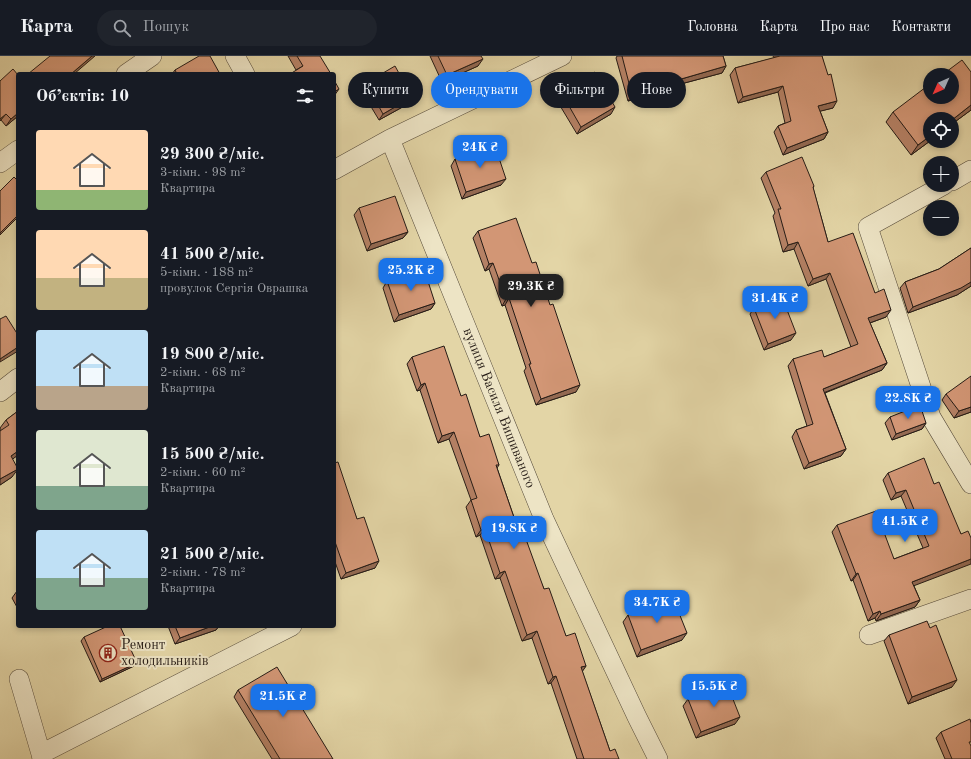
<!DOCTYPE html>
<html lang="uk">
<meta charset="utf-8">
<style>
:root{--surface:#171b24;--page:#20242c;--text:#f1f3f6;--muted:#9ea1a6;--line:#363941;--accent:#1a73e8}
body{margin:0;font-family:"Old Standard TT",serif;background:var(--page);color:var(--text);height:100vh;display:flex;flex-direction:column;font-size:15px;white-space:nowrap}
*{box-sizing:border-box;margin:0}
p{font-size:13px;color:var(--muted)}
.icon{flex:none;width:22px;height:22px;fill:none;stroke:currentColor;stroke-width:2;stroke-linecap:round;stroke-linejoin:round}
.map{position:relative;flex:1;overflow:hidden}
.drawer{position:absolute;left:16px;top:16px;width:320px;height:556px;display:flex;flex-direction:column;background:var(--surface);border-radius:4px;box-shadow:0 2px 6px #0003}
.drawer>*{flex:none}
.banner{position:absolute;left:348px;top:16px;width:380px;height:36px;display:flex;gap:8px}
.needle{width:26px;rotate:225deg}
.fabs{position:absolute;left:923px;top:12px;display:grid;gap:8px}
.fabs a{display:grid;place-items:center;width:36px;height:36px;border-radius:50%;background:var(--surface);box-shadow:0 2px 6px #0003;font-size:20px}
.price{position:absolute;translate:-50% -34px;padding:0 9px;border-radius:8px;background:var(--accent);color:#fff;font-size:13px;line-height:26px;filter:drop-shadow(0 1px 2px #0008)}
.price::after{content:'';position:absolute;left:50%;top:24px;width:12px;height:9px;margin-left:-6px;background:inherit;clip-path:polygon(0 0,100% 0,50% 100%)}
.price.selected{background:#222;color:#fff}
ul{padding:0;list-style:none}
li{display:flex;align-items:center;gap:12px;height:100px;padding:0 20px}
li span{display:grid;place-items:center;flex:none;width:112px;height:80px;border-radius:4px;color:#555}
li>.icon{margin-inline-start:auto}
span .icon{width:48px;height:48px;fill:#fffc;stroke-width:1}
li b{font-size:17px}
h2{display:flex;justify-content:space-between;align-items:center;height:48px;padding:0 20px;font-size:17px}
.pill{padding:0 14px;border-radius:18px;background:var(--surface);box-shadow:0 2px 6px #0003;font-size:14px;line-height:36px}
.pill.selected{background:var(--accent);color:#fff}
header{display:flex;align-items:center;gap:24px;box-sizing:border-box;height:56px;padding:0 20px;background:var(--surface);border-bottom:1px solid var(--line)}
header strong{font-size:19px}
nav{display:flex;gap:22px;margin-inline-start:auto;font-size:14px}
.search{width:280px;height:36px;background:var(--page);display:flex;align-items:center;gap:10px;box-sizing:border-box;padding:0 14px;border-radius:22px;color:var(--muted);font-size:15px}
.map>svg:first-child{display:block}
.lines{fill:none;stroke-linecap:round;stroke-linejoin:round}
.minor-casing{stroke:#554a3a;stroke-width:20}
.minor{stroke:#ede4c5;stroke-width:19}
.wall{fill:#b58165;stroke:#261c16}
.shaded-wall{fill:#936952;stroke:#261c16}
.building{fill:#d29675;stroke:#261c16}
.labels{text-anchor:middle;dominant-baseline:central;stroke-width:4;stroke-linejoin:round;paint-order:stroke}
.street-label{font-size:14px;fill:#261c16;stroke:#ede4c5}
.poi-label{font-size:14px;fill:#261c16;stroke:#ede4c5;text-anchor:start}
</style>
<header>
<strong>Карта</strong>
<div class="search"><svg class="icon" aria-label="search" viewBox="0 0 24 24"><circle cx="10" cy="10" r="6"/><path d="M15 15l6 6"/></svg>Пошук</div>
<nav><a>Головна</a><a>Карта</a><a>Про нас</a><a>Контакти</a></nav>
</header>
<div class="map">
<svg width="971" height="703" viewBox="0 0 971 703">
<rect width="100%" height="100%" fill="#e3d5a6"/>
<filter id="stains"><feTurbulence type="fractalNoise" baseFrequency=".005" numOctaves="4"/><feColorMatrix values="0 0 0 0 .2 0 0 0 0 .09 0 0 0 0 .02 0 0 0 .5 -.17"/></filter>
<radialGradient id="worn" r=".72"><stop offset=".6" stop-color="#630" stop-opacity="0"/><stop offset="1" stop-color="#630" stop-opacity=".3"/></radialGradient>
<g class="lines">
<defs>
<path id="minor" d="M235,0L245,18
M126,18L152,0
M390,83L544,463L637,661L658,703
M0,107L18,94
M334,114L390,83L562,0
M952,125L971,114
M944,129L868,171L931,361L971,428
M0,336L18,322
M869,579L971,543
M19,623L41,698
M42,703L41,698L292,570"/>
</defs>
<use href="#minor" class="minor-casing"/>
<use href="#minor" class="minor"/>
</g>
<path class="wall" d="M288,0H320L296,14Z
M430,0H481L478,10L442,26Z
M617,0H723L726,10L722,17L662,33L660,36L628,45L616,2Z
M773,0H822L833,52L820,55L828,76L824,83L783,99L774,76L778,70L785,67L778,36L738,47L730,19L735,12L774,2Z
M175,14L220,18H172Z
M18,19V60L6,70L1,64L0,65V25Z
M366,27L412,41L408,48L379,64L361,34Z
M561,36L611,58L577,78L556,43Z
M971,54L952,68V63L930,85L911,99L886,66L893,56Z
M455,103L501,129L462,143L451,110Z
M766,116L814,130L813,132L828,186L875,237L886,261L870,267L887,307L882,314L825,337L846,393L841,400L804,413L792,381L796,374L807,370L788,310L793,303L824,301L851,291L826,223L808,230L794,193L783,196L773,160L775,157L761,122Z
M359,152L408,176L403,182L367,195L354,159Z
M478,175L576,336L536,349L524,315L526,312L505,249L502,250L489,213L485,215L473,182Z
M971,192V230L957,239L908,257L900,232L905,226L939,213Z
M387,225L435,247L431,253L394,266L383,232Z
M754,252L791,284L764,294L750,258Z
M412,301L461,340L480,381L499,409L497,412L519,476L544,533L566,580L586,610L582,615L610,695L619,703H577L551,627L548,628L532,582L522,585L500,522L495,523L480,479L476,481L466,451L471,444L449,383L438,387L420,334L417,335L407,308Z
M946,338L971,356L954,362L942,344Z
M18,355V399L12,403V421L0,429V375L1,374L0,372L6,364Z
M890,361L926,367L922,373L892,384L885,367Z
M334,407L357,463L375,512L341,523L334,503Z
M888,417L934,428L961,478L914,530L920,544L915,551L876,565L875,562L868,565L853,524L851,525L832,476L837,469L894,503L923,492L901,440L891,444L883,424Z
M17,535L18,538V553L12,542Z
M628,559L682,584L637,601L623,566Z
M168,570H219L216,574L175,588Z
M889,579L952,631L908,648L884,585Z
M84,581L134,610L100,626L81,585Z
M238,634L333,703H272L234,641Z
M688,643L735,668L696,682L683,650Z
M941,676L971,703H945L936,682Z"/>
<path class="shaded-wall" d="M92,0H95L74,18H71Z
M483,3L478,10L442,26L447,19Z
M726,10L722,17L662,33L660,36L628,45L632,39L664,28Z
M783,30L778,36L738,47L743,41Z
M339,33L334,40V36Z
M412,41L408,48L379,64L383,58Z
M837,45L833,52L813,57L818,50Z
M971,49V54L952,68V64Z
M615,51L611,58L577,78L581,71Z
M18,57V60L6,70L11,63Z
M6,58L1,64L0,65V63Z
M828,76L824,83L783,99L787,92Z
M930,80V85L911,99L918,89Z
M506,123L501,129L462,143L466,136Z
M18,159V161L0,179V177Z
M408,176L403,182L367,195L371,188Z
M798,186L794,193L783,196L788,189Z
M493,207L489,213L485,215L489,208Z
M830,217L826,223L808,230L813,223Z
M971,226V230L957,239L908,257L913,251Z
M509,242L505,249L502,250L506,243Z
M435,247L431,253L394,266L399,259Z
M891,254L886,261L864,269L868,262Z
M796,277L791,284L764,294L768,288Z
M18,291V295L0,306V303Z
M887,307L882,314L818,339L823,333Z
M425,327L420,334L417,335L421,329Z
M580,329L576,336L536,349L541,343Z
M971,351V356L954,362L959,355Z
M926,367L922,373L892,384L896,378Z
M454,376L449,383L438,387L442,380Z
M846,393L841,400L804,413L809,407Z
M18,395V399L5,409L11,400Z
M18,413L12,421L0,429V423Z
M906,434L901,440L891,444L896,437Z
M485,473L480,479L476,481L481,474Z
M971,503V508L908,532L912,526Z
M379,505L375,512L341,523L346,517Z
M505,515L500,522L495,523L500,517Z
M858,517L853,524L851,525L856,518Z
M920,544L915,551L876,565L881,558Z
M880,555L875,562L868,565L873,558Z
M212,570H219L216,574L175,588L180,582Z
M537,575L532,582L522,585L527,579Z
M687,577L682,584L637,601L641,594Z
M137,607L134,610L100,626L102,623Z
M586,610L582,616L581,611Z
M556,620L551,627L548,628L553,621Z
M957,624L952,631L908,648L912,641Z
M740,661L735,668L696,682L701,676Z"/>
<path class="building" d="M50,0H92L71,18H28Z
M199,0H210L220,18H177L175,14Z
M297,0H320L331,18H290L303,10Z
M438,0H481L483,3L447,19Z
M622,0H723L726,10L664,28V30L632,39Z
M780,0H822L828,19L831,18L837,45L818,50L828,76L787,92L778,70L791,65L783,30L743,41L735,12Z
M962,4L971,16V49L952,64V63H930V80L918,89L893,56L930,28V41H952V19H942Z
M395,10L412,41L383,58L366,27Z
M13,13L18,19V57L11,63L6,58L0,63V25Z
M595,16L615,51L581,71L561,36Z
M334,24L339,33L334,36Z
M495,90L506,123L466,136L455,103Z
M802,101L814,130L813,131L828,186L853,177L875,237L884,233L891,254L868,262L887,307L823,333L846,393L809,407L796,374L813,368L793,303L822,294L824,301L858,288L830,217L813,223L798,186L788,189L778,153H781L766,116Z
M14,121L18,125V159L0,177V135Z
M395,140L408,176L371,188L359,152Z
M516,162L532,207L536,206L550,249L553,248L580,329L541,343L529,308H531L509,242L506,243L493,207L489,208L478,175Z
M971,192V226L961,232L913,251L905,226L939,213Z
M424,213L435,247L399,259L387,225Z
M782,241L796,277L768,288L754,252Z
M6,260L18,279V291L0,303V263Z
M444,290L461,340L466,338L480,381L489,378L499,409H496L519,476L523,475L544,533L549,532L566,580L575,577L586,610L581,611L610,695L615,693L619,703H584L556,620L553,621L537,575L527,579L505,515L500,517L485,473L481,474L471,444L477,442L454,376L442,380L425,327L421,329L412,301Z
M971,320V351L959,355L946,338Z
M920,349L926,367L896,378L890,361Z
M18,355V395L11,400L18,413L0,423V375L9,369L6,364Z
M924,402L934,428L939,426L961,478L968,475L971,482V503L912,526L920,544L881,558L880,555L873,558L858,517L856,518L837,469L876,455L894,503L929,490L906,434L896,437L888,417Z
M338,406L357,463L364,461L379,505L346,517L334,483V407Z
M673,542L687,577L641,594L628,559Z
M927,565L930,572L936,569L957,624L912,641L889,579Z
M108,570H120L137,607L102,623L84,581Z
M175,570H212L180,582Z
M277,611L333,703H280L238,634Z
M727,628L740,661L701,676L688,643Z
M970,663L971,667V686H969L971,690V703H952L941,676Z"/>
<defs>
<symbol id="building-ring" viewBox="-11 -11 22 22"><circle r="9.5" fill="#ede4c5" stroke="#8f2418" stroke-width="1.5"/><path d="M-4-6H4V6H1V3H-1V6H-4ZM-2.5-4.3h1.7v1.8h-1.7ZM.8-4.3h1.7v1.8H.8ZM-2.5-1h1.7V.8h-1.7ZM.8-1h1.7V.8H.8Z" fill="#8f2418"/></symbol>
</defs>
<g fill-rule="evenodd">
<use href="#building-ring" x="98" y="587" width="20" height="20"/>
</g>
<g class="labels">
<g class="street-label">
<text transform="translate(499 352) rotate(68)">вулиця Василя Вишиваного</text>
</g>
<g class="poi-label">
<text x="121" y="589">Ремонт<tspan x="121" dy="16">холодильників</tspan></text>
</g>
</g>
<rect width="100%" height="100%" filter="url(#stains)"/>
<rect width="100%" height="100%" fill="url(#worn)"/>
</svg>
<div class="fabs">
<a><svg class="needle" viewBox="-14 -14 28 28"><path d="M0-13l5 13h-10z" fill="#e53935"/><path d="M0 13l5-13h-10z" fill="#9ea1a6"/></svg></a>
<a><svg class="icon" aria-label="locate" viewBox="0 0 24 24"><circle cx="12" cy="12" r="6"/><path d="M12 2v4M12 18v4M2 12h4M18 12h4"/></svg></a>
<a>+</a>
<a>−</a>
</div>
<b class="price" style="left:480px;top:113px">24K ₴</b>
<b class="price" style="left:411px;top:236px">25.2K ₴</b>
<b class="price selected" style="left:531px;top:252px">29.3K ₴</b>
<b class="price" style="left:775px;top:264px">31.4K ₴</b>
<b class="price" style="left:908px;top:364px">22.8K ₴</b>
<b class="price" style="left:905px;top:487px">41.5K ₴</b>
<b class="price" style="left:514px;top:494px">19.8K ₴</b>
<b class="price" style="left:657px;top:568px">34.7K ₴</b>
<b class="price" style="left:714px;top:652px">15.5K ₴</b>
<b class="price" style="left:283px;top:662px">21.5K ₴</b>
<div class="banner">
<a class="pill">Купити</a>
<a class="pill selected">Орендувати</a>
<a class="pill">Фільтри</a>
<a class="pill">Нове</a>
</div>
<section class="drawer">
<h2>Об’єктів: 10<svg class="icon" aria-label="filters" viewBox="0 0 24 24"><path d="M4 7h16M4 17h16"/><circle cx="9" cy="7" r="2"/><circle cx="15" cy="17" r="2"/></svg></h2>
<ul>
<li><span style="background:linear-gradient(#ffd9b3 75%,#8fb573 0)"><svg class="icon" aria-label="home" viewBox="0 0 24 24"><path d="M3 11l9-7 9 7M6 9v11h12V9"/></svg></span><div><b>29 300 ₴/міс.</b><p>3-кімн. · 98 m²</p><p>Квартира</p></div></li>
<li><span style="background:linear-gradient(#ffd9b3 60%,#c2b280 0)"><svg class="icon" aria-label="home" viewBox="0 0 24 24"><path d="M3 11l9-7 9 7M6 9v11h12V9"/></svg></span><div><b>41 500 ₴/міс.</b><p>5-кімн. · 188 m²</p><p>провулок Сергія Оврашка</p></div></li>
<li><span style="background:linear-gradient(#bfe0f5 70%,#b9a48a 0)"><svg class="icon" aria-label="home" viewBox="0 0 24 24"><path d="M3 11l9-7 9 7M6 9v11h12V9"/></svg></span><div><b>19 800 ₴/міс.</b><p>2-кімн. · 68 m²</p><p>Квартира</p></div></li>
<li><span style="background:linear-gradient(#dfe7d0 70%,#7fa58c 0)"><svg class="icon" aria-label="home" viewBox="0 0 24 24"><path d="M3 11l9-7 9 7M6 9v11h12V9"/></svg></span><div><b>15 500 ₴/міс.</b><p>2-кімн. · 60 m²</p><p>Квартира</p></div></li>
<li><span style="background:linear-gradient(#bfe0f5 60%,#7fa58c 0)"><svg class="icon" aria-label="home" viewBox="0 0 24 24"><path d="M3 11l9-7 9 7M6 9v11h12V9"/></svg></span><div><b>21 500 ₴/міс.</b><p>2-кімн. · 78 m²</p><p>Квартира</p></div></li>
</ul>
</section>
</div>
